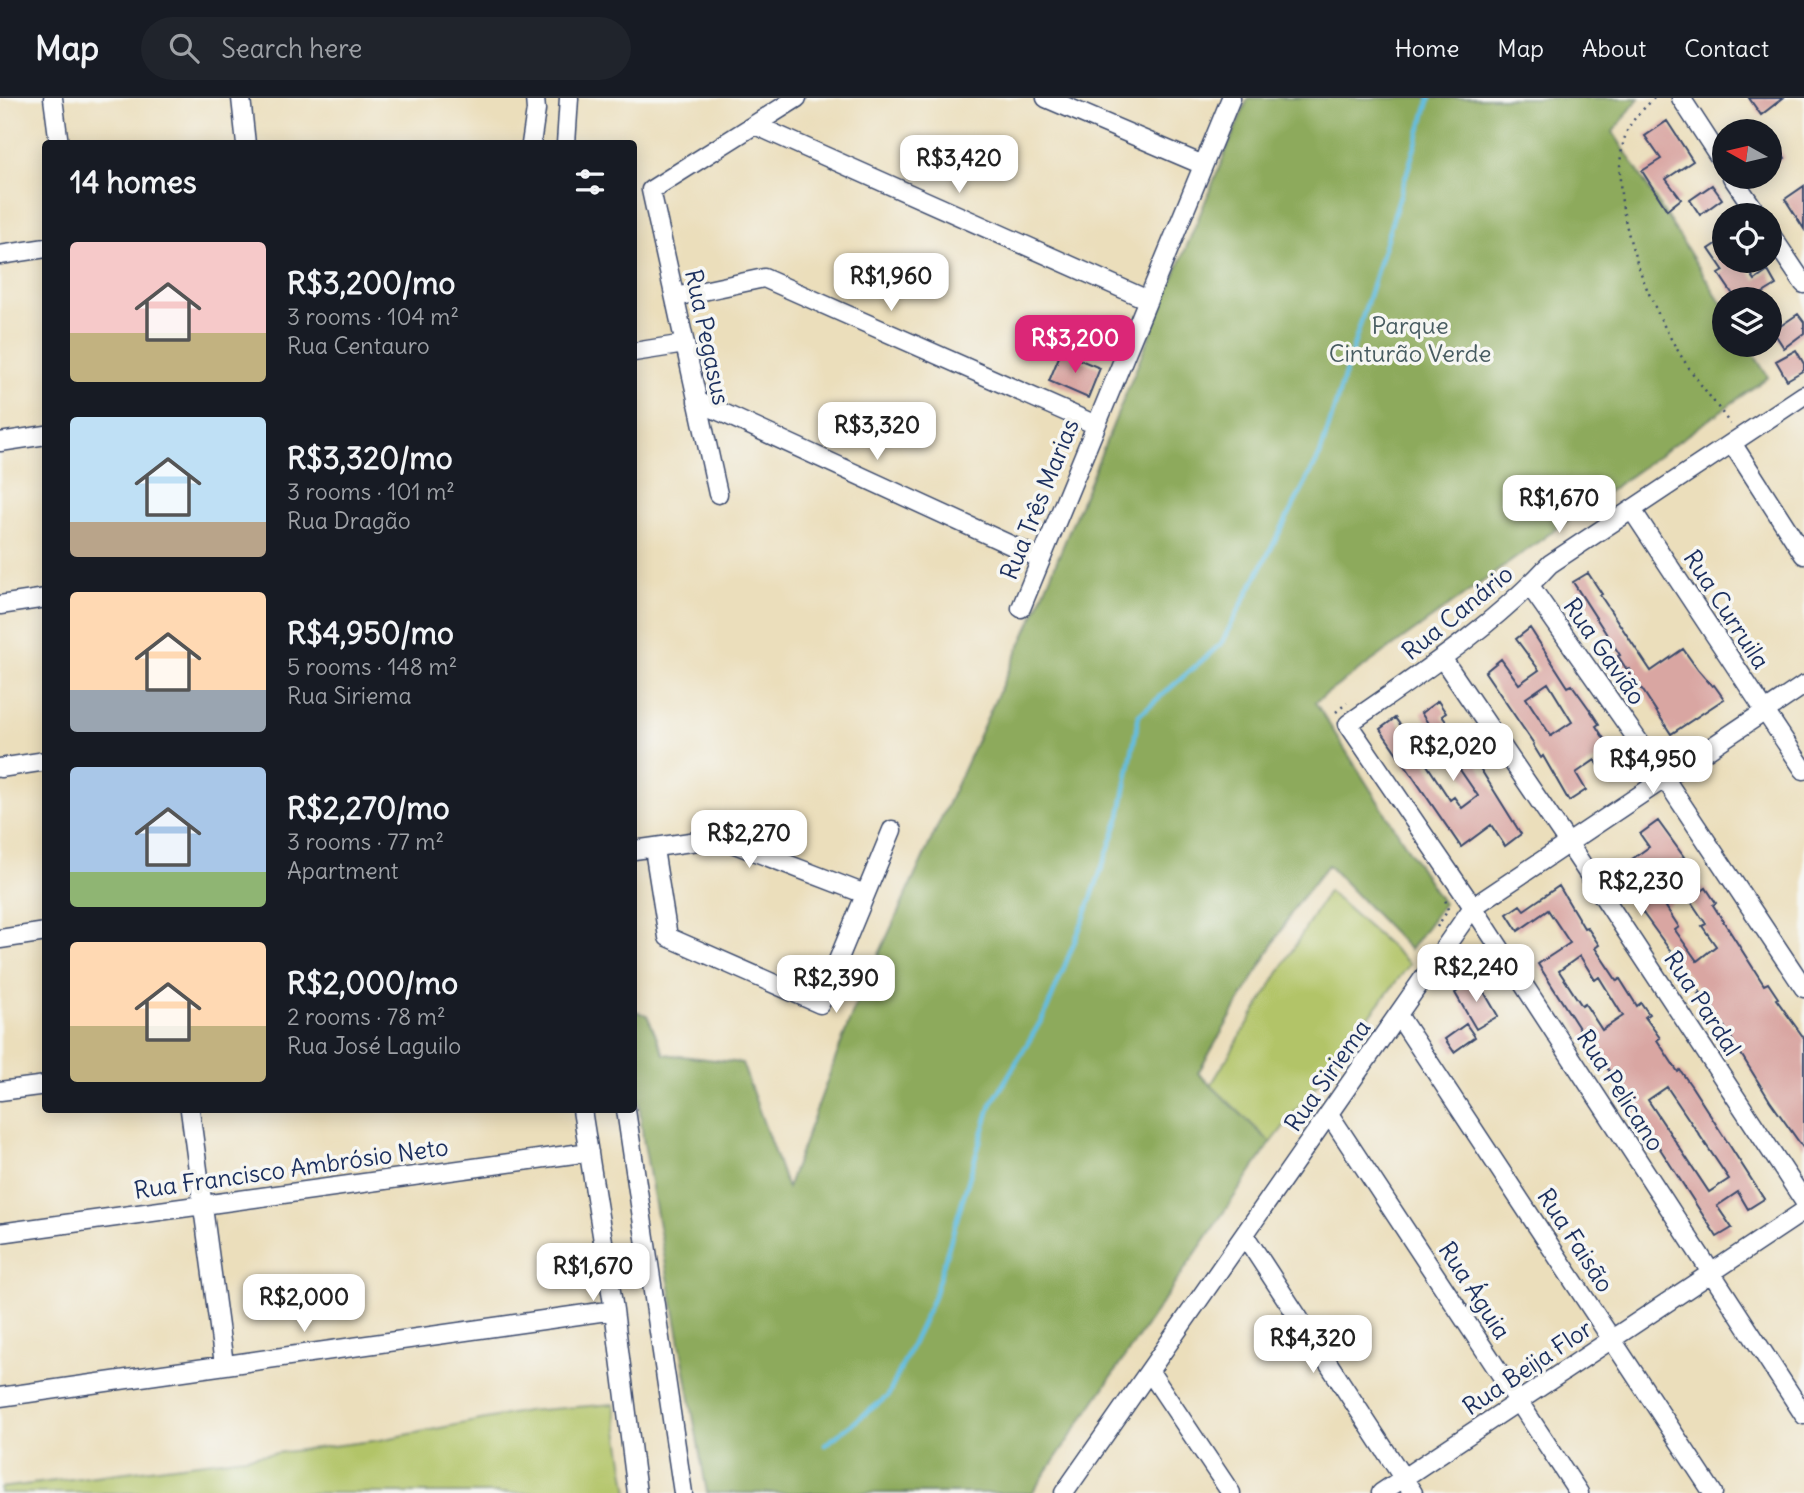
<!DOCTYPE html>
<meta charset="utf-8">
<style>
:root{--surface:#171b24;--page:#20242c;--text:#f1f3f6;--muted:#9ea1a6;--line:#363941;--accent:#db2777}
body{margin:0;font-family:Delius,sans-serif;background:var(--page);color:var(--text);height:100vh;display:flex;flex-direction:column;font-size:26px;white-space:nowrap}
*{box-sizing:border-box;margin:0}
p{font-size:23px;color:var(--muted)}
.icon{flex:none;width:38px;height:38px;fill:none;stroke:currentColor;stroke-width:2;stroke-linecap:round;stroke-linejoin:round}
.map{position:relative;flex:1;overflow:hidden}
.panel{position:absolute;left:42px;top:42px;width:595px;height:973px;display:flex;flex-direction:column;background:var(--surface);border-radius:7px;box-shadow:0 4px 18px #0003}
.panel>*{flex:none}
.needle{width:46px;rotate:278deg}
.buttons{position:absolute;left:1712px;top:21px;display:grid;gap:14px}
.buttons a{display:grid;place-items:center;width:70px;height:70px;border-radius:50%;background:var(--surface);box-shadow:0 4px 18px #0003;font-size:35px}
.price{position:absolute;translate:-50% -60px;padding:0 16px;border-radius:14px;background:#fff;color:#222;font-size:23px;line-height:46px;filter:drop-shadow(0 2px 4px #0008)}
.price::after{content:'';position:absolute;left:50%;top:42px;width:21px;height:16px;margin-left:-10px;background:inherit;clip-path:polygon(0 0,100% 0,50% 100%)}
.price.current{background:var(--accent);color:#fff}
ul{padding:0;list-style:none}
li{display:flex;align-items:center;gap:21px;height:175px;padding:0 28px}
li span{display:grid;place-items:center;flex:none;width:196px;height:140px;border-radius:7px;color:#555}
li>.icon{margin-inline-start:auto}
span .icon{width:84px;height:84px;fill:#fffc;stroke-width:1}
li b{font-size:30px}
h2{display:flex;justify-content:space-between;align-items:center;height:84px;padding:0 28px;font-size:30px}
header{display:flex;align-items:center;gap:42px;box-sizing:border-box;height:98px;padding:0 35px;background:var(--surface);border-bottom:2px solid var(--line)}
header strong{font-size:33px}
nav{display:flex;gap:38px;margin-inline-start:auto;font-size:24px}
.search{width:490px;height:63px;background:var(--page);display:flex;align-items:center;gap:18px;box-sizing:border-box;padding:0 24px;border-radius:38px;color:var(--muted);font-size:26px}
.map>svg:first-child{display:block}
.green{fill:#b2c467;stroke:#667a62;stroke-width:2}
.forest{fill:#8daa5c;stroke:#546c5d;stroke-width:2}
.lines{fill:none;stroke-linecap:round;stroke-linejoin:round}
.stream{stroke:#63bee1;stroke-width:4.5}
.building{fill:#d9a6a2;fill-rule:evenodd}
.minor-casing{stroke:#3a496c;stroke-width:21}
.path{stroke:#3a496c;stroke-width:2.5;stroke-dasharray:2 5;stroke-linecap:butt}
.minor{stroke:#fff;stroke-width:18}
.labels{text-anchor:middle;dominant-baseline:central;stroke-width:7;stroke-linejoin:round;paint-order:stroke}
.park-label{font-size:24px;fill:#485c61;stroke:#f6f6f2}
.street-label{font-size:24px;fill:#1b2f5e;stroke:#f6f6f2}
</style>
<header>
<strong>Map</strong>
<div class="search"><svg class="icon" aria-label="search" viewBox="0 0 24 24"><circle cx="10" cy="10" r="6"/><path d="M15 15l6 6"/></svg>Search here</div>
<nav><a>Home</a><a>Map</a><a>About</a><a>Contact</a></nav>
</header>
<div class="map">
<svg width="1804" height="1395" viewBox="0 0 1804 1395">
<rect width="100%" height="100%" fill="#f6f6f2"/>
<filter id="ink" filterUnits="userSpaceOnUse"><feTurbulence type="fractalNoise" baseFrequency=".0143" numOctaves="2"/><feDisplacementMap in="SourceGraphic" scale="14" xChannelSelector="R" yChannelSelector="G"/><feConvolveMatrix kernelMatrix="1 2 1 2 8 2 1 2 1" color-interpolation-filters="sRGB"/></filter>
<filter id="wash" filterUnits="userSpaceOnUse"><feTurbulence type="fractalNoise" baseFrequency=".00686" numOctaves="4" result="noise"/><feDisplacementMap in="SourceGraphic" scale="28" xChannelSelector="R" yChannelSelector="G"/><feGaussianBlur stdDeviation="1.57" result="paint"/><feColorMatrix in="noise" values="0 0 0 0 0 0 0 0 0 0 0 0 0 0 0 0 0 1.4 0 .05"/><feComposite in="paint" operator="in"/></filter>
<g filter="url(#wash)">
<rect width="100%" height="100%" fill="#ebdebb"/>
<path class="green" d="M1328,793L1410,866L1271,1045L1211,987Z
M614,1306L628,1395H0V1390L380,1342L526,1313Z"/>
<path class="forest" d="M1248,0H1639L1613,34L1724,209V247H1748L1768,279L1315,604L1443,806L1410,852L1328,767L1296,807L1198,975L1271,1045L1032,1395H707L643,1040L634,961V913L647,917L664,956L742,965L787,1090L854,911L1039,506Z"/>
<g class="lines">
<path class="stream" d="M825,1347L888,1298L933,1201L991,1007L1045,916L1085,818L1120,718L1139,617L1221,546L1320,357L1430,0"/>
</g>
<g id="blocks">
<path class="building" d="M1749,0H1783L1761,17Z
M1667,23L1693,63L1666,81L1681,101L1667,112L1642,73L1661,61L1645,38Z
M1769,35L1785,60L1769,70Z
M1712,87L1722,101L1700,117L1690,102Z
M1804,88V131L1785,101Z
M1724,141V163H1742L1755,182L1768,173L1776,187L1753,201H1736L1719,176L1724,173L1709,151Z
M1798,216L1804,224V235L1784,250L1773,233Z
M1796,252L1804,266V272L1787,282L1776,263Z
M1061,254L1100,270L1088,300L1049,283Z
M1588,475L1602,496L1600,497L1651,573L1683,551L1698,572L1712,588L1714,587L1724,601L1671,636L1629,571L1627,572L1618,558L1620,557L1573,484Z
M1530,530L1568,589L1572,587L1590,612L1599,626L1596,628L1622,669L1607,679L1595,662L1576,675L1586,692L1569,703L1543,658L1541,660L1533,647L1534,646L1485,574L1501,561L1519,586L1539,572L1516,541ZM1548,585L1572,624L1551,638L1526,600Z
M1438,603L1446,615L1442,618L1478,667L1521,736L1505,748L1491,727L1461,749L1380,631L1395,620L1429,666L1427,667L1450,702L1454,699L1462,710L1478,698L1421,615Z
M1658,723L1684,759L1681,761L1703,792L1706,790L1716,805L1713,807L1764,887L1768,885L1778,900L1776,901L1804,940V1051L1770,1003L1712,909L1709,911L1698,896L1701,895L1645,818L1635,803L1638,801L1618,771L1649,749L1640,736ZM1685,795L1706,826L1702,828L1716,848L1697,863L1675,832L1679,829L1666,809Z
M1559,788L1584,830L1587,829L1599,847L1595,850L1617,883L1620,881L1637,908L1641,905L1649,916L1645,919L1660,940L1657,942L1678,974L1680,972L1692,989L1764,1101L1748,1111L1738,1094L1717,1108L1732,1130L1717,1139L1657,1046L1655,1047L1624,998L1622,999L1614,986L1618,984L1593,952L1538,866L1570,845L1548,812L1518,833L1507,816L1520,807L1524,812ZM1580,858L1595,882L1599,879L1623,918L1602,932L1585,906L1582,908L1559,873ZM1667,989L1729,1081L1709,1094L1648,1002Z
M1476,880L1498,918L1476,931L1455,895Z
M1466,926L1475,939L1454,954L1445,941Z"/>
</g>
</g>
<g filter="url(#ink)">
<use href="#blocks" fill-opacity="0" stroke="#3a496c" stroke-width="2"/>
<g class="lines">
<defs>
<path id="minor" d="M53,0L59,46
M241,0L246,46
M1046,0L1203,67
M1681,0L1724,66
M755,27L1148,202
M531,46L536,12L535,0
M566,46L569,0
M1732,79L1758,117
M1769,134L1804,186
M0,157L46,150
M675,199L764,180L1096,327
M634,254L685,246
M1804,297L1550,466C1492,529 1418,577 1348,626L1473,809L1804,1317
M697,303L1041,461
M0,344L46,337
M1732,345L1804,457
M718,396L651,92L797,0
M1632,412L1804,672
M1530,488L1665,681L1804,890
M0,507L46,500
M1021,510L1231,0
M1442,560L1568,745L1804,1103
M0,670L46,663
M654,751L668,839L820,906L892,732
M634,752L719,740L865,796
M0,841L46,834
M1398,917L1713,1395
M0,993L46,987
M190,1012L224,1266
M582,1012L614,1212L637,1395
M626,1012L683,1395
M1329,1016L1579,1395
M0,1135L589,1054
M1245,1138L1413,1395
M1150,1274L1231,1395
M0,1299L614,1212
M1064,1395L1473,809L1804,587
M1381,1395L1804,1113"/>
</defs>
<use href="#minor" class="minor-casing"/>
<path class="path" d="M1654,0C1645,10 1632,21 1627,33C1602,97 1648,206 1683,261C1697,283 1715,304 1730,326
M1336,614L1347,605
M1437,829L1448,812L1445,801"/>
<use href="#minor" class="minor"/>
</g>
</g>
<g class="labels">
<g class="park-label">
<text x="1410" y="227">Parque<tspan x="1410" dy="28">Cinturão Verde</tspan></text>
</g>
<g class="street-label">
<text transform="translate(708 239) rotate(78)">Rua Pegasus</text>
<text transform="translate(1039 401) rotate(-68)">Rua Três Marias</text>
<text transform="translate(1727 511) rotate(57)">Rua Curruila</text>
<text transform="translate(1457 514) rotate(-39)">Rua Canário</text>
<text transform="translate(1605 553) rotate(55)">Rua Gavião</text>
<text transform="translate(1703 905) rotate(57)">Rua Pardal</text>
<text transform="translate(1327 977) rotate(-55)">Rua Siriema</text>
<text transform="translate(1621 992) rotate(57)">Rua Pelicano</text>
<text transform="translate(291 1070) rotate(-8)">Rua Francisco Ambrósio Neto</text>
<text transform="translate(1576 1142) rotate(57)">Rua Faisão</text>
<text transform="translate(1475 1192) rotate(57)">Rua Águia</text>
<text transform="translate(1527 1269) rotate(-34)">Rua Beija Flor</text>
</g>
</g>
</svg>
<div class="buttons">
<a><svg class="needle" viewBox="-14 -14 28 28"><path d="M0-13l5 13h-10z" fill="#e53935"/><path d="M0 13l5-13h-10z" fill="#9ea1a6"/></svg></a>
<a><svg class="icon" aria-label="locate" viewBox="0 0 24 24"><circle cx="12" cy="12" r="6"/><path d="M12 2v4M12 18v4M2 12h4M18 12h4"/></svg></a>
<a><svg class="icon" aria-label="layers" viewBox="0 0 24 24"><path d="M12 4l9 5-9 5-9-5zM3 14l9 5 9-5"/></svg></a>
</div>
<b class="price" style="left:959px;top:97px">R$3,420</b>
<b class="price" style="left:891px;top:215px">R$1,960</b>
<b class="price current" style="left:1075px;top:277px">R$3,200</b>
<b class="price" style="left:877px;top:364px">R$3,320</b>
<b class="price" style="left:1559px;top:437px">R$1,670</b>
<b class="price" style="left:1453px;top:685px">R$2,020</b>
<b class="price" style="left:1653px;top:698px">R$4,950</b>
<b class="price" style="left:749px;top:772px">R$2,270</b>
<b class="price" style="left:1641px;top:820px">R$2,230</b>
<b class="price" style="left:1476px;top:906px">R$2,240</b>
<b class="price" style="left:836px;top:917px">R$2,390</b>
<b class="price" style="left:593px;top:1205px">R$1,670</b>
<b class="price" style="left:304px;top:1236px">R$2,000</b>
<b class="price" style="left:1313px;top:1277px">R$4,320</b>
<section class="panel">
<h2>14 homes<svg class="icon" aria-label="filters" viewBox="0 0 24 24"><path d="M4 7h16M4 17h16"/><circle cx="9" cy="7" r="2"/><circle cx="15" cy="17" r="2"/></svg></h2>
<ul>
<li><span style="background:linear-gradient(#f6c9c9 65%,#c2b280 0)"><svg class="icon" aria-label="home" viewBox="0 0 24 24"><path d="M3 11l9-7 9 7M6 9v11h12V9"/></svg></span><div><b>R$3,200/mo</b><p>3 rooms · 104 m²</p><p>Rua Centauro</p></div></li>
<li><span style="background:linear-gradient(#bfe0f5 75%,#b9a48a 0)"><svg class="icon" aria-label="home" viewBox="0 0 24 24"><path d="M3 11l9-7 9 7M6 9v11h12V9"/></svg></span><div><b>R$3,320/mo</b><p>3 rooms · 101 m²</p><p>Rua Dragão</p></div></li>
<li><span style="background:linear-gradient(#ffd9b3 70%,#9aa5b1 0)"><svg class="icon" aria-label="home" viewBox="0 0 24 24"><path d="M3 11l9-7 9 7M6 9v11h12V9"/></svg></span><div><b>R$4,950/mo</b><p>5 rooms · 148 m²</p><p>Rua Siriema</p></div></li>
<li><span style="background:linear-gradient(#a9c7e8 75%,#8fb573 0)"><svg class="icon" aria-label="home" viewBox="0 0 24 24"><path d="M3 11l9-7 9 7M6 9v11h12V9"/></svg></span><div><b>R$2,270/mo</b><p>3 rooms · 77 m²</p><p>Apartment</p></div></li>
<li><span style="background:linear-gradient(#ffd9b3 60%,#c2b280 0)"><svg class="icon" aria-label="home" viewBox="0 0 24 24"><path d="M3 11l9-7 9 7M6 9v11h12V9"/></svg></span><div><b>R$2,000/mo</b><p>2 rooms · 78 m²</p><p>Rua José Laguilo</p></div></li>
</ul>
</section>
</div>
